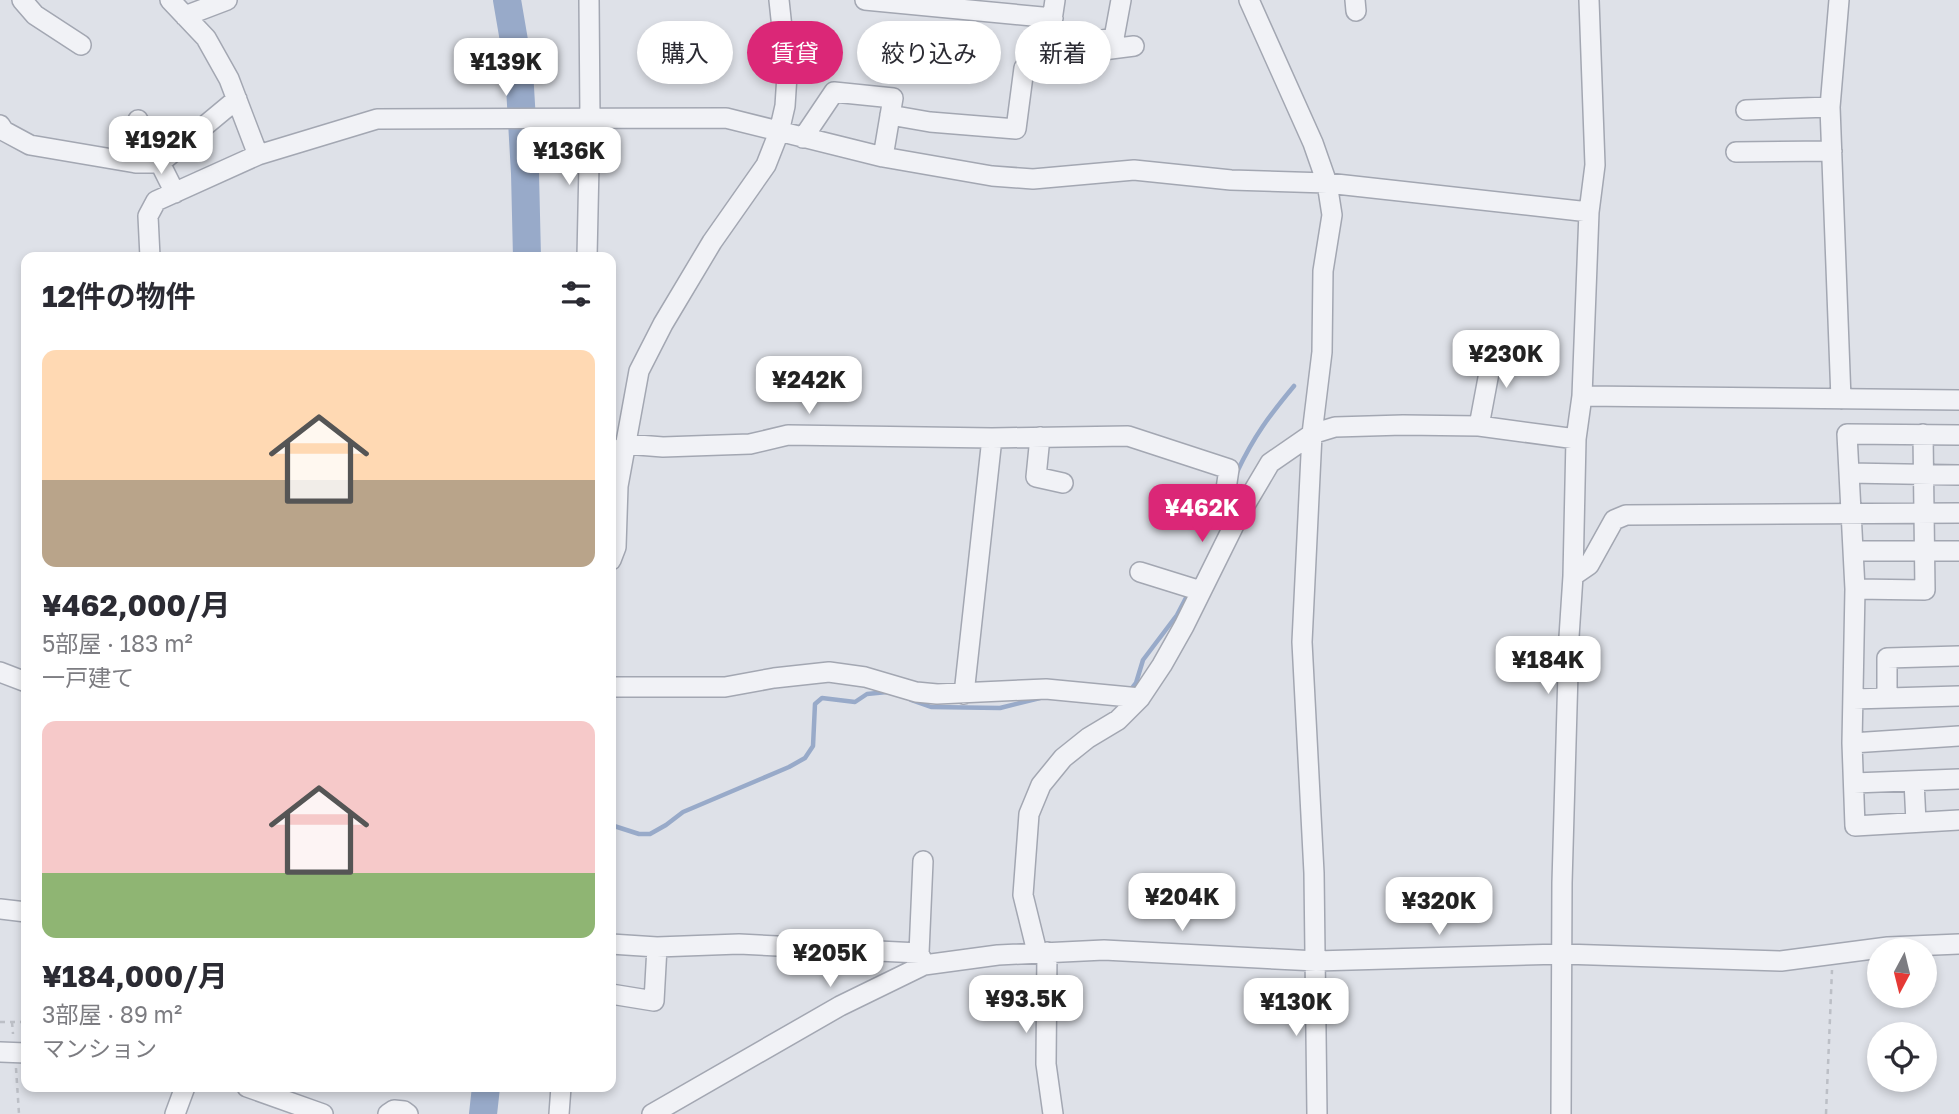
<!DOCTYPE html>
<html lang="ja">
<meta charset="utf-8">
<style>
:root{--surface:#fff;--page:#f7f7f7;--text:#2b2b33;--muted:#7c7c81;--accent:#db2777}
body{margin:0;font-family:"Golos Text","Noto Sans JP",sans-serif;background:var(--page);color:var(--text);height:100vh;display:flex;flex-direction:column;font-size:26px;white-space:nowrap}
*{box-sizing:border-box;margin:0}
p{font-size:23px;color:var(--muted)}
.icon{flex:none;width:38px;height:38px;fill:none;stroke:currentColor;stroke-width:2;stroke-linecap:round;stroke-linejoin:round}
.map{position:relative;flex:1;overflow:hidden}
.details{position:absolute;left:21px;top:252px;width:595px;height:840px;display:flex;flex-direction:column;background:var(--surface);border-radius:14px;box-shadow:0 4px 10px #0003}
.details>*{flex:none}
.banner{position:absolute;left:637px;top:21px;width:665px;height:63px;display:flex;gap:14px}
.needle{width:46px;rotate:187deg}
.buttons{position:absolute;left:1867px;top:938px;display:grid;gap:14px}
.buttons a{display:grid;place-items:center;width:70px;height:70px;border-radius:50%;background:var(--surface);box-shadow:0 4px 10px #0003;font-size:35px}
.price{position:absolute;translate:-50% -60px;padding:0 16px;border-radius:14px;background:#fff;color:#222;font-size:23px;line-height:46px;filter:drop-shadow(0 2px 4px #0008)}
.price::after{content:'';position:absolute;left:50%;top:42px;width:21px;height:16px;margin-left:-10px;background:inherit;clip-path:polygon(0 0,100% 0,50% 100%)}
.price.on{background:var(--accent);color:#fff}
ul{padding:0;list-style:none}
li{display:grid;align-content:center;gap:14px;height:371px;padding:0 21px}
li span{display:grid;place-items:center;height:217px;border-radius:14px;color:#555}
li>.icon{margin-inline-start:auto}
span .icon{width:126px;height:126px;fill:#fffc;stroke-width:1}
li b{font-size:30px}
h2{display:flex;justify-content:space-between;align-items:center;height:84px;padding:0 21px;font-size:30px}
.pill{padding:0 24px;border-radius:32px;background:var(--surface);box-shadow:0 4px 10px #0003;font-size:24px;line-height:63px}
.pill.on{background:var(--accent);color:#fff}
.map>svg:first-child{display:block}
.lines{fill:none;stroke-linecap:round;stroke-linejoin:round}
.stream{stroke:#98aac9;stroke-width:4.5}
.river{stroke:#98aac9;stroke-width:28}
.minor-casing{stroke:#a3a7b2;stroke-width:22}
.path{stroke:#bcbfc6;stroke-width:2.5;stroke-dasharray:5 5;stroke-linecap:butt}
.minor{stroke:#f1f2f6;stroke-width:19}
</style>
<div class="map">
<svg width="1959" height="1114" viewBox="0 0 1959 1114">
<rect width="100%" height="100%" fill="#dee1e8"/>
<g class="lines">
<path class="stream" d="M1237,472C1254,436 1269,416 1294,386
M1129,692L1136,683L1143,660L1177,615L1189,592
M911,700L931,707L1000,708L1040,698
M611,825L639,834H650L666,825L683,812L789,767L805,758L813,746L815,704L822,698L855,702L867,694L887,692"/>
<path class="river" d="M507,0L519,70L525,173L527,257
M483,1114L486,1087"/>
<defs>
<path id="minor" d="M22,0L35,15L81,45
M170,0L206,38L229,79L258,155
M865,0L1053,18
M1055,0L1049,40L1056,47L1114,38L1121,0
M1249,0L1313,143L1327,183L1332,215L1323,271L1322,352L1312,434L1302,642L1314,873L1317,1114
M1355,0L1356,11
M185,16L227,0
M1830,107L1841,399
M1746,110L1830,107L1839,0
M890,115L930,122L1016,129L1024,68L1033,59L1134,46
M0,125L4,131L30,145L136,163H160L175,193
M803,138L834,92L893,98L883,157
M1736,152L1832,151
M136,163L138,120
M160,163L237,99
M150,257L148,216L156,201L258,155L377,119L726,118L883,157L992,176L1033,179L1134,170L1231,180L1327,183L1589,212
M587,257L590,118L589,0
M1582,396L1959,400
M1479,426L1494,346
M1959,435L1847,434L1855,589L1852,743L1855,826L1959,820
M1040,437L1036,477L1063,483
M625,444L663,447L750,444L788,435L992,438
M1849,473L1959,475
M1853,551H1959
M611,560L616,547L618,486L639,371L663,324L712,242L766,165L779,132L785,106L787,75L779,0
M1140,572L1201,591
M1573,576L1589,565L1614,520L1626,515L1959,513
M1855,589L1925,590L1923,434
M0,672L26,682
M611,687H725L774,678L829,672L865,677L916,692L937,694L1046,689L1140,698
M964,694L992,438L1128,436L1229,469L1223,509L1238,517
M1887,698V658L1959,656
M1853,699L1959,696
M1852,743L1959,736
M1914,781L1916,822
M1854,783L1959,779
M0,909L26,912
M611,944L657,947L739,944L919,953L924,965
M1037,952L1023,895L1029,814L1041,785L1063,758L1088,738L1118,720L1140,698L1162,665L1184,626L1238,517L1270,463L1312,434L1335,427L1403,425L1479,426L1576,439
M1047,952L1046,1064L1053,1114
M919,953L923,861
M611,994L654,1001L657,947
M0,1052L26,1053
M247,1087L323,1114
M175,1114L185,1087
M388,1114L394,1110L404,1111L408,1114
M559,1114L561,1087
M652,1114L840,1006L924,965L998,955L1104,950L1316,961L1563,954L1781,961L1888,947L1959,944
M1561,1114L1562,883L1569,637L1573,576L1576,439L1582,396L1589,212L1595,165L1589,0"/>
</defs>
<use href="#minor" class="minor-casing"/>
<path class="path" d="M26,956V974
M0,1022H26
M12,1022L13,1034
M16,1068L19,1114
M1826,1114L1832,970"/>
<use href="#minor" class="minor"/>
</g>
</svg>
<div class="buttons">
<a><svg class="needle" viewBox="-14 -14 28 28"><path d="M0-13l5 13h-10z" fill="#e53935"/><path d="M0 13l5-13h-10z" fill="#7c7c81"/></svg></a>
<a><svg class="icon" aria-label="locate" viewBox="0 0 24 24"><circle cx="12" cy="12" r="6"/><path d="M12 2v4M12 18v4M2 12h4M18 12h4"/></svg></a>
</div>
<b class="price" style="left:506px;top:98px">¥139K</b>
<b class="price" style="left:161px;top:176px">¥192K</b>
<b class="price" style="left:569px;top:187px">¥136K</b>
<b class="price" style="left:1506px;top:390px">¥230K</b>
<b class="price" style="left:809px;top:416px">¥242K</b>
<b class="price on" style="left:1202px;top:544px">¥462K</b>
<b class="price" style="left:1548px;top:696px">¥184K</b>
<b class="price" style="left:1182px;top:933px">¥204K</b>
<b class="price" style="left:1439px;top:937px">¥320K</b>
<b class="price" style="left:830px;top:989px">¥205K</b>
<b class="price" style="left:1026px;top:1035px">¥93.5K</b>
<b class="price" style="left:1296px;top:1038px">¥130K</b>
<div class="banner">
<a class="pill">購入</a>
<a class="pill on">賃貸</a>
<a class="pill">絞り込み</a>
<a class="pill">新着</a>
</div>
<section class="details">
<h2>12件の物件<svg class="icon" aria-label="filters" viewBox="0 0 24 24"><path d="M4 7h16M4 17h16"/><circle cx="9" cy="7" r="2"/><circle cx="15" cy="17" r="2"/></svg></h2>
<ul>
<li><span style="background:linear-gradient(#ffd9b3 60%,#b9a48a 0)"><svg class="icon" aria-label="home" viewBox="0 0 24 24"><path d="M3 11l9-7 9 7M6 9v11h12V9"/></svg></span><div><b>¥462,000/月</b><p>5部屋 · 183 m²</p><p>一戸建て</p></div></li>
<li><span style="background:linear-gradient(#f6c9c9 70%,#8fb573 0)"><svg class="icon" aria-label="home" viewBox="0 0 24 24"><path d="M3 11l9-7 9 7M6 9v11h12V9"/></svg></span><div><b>¥184,000/月</b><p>3部屋 · 89 m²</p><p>マンション</p></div></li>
</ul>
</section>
</div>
